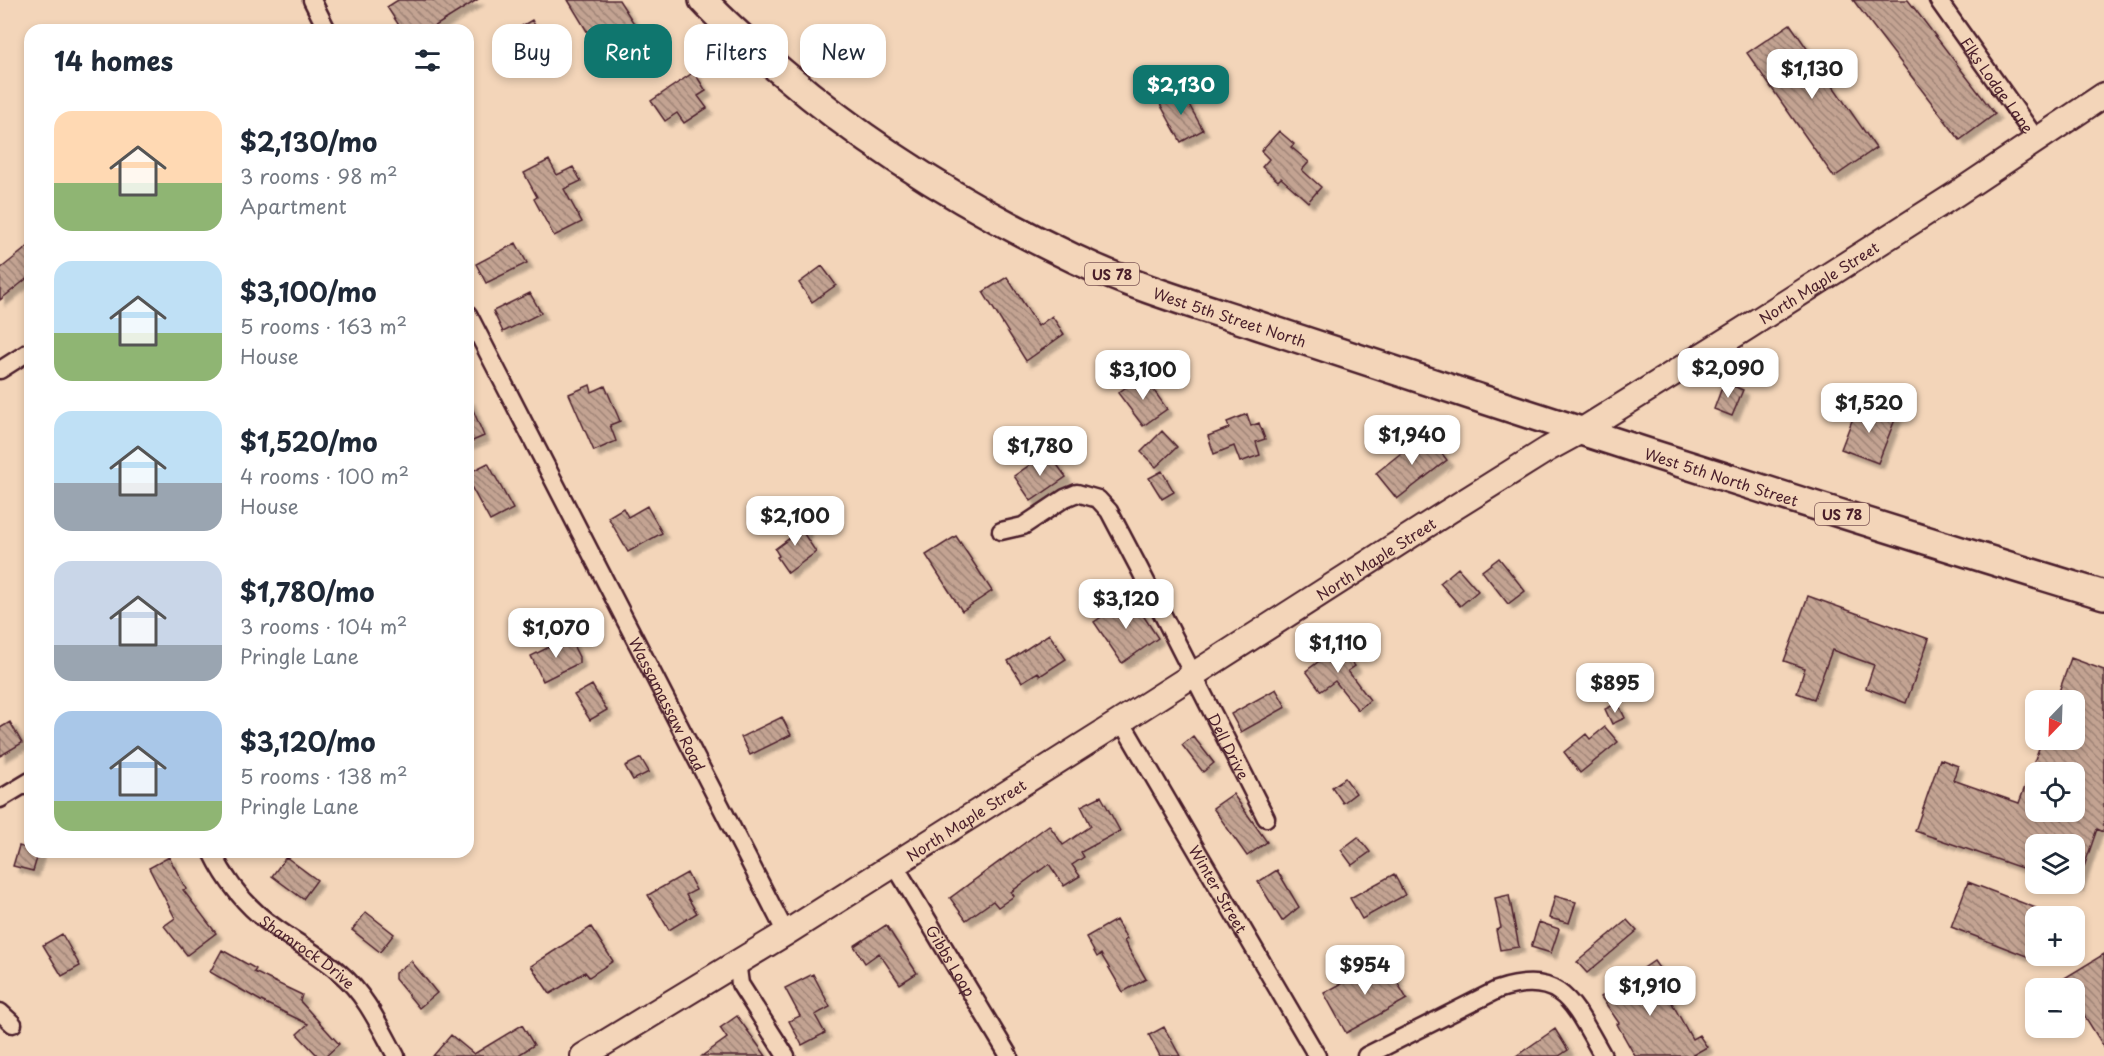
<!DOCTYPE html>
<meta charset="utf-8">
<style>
:root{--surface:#fff;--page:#f2f2f3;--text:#1f2937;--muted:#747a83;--accent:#0f766e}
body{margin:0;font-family:"Playpen Sans",sans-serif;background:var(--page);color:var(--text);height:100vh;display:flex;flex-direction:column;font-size:22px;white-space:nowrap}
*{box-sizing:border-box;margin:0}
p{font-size:20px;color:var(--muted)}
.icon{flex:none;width:33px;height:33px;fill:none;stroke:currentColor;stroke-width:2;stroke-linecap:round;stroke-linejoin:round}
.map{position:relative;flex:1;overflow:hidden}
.drawer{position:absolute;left:24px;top:24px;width:450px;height:834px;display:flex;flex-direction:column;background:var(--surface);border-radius:18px;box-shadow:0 3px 9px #0003}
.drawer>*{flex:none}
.guide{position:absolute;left:492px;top:24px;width:570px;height:54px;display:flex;gap:12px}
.needle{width:39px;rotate:203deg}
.fabs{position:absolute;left:2025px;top:690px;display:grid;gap:12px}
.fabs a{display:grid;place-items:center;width:60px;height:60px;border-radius:12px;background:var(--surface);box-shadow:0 3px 9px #0003;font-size:30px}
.price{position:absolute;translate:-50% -51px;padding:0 14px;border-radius:12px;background:#fff;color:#222;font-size:20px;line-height:39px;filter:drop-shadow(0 2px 3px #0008)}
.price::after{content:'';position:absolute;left:50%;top:36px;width:18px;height:14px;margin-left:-9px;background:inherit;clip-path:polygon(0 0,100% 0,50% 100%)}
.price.active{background:var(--accent);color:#fff}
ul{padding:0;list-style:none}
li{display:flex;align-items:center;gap:18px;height:150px;padding:0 30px}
li span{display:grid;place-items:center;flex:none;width:168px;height:120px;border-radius:18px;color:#555}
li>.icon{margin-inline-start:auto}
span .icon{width:72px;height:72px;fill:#fffc;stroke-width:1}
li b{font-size:26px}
h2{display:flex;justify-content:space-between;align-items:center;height:72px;padding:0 30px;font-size:26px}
.pill{padding:0 21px;border-radius:18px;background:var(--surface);box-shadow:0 3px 9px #0003;font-size:21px;line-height:54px}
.pill.active{background:var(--accent);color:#fff}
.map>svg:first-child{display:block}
.building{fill:url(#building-back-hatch);stroke:#4a1f2b;stroke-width:1.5;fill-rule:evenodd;filter:url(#shadow)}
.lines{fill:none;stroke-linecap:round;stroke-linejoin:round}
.street-casing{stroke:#4a1f2b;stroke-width:21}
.secondary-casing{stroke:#4a1f2b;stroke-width:28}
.primary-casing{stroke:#4a1f2b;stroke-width:32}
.street{stroke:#f3d5b9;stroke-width:16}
.secondary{stroke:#f3d5b9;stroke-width:24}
.primary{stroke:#f3d5b9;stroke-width:27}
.labels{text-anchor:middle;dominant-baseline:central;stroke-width:4.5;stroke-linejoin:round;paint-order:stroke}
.shield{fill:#f3d5b9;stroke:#7d5656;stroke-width:1.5}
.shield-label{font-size:14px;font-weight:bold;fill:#4a1f2b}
.street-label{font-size:15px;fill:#4a1f2b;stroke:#f3d5b9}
</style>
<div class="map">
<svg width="2104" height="1056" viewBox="0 0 2104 1056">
<defs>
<pattern id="building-back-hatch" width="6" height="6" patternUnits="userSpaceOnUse" patternTransform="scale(1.5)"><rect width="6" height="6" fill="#c3a392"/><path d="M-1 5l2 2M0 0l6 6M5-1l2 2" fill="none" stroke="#a08477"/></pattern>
<filter id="shadow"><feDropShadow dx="5.5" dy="5.5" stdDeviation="1.5" flood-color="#0004"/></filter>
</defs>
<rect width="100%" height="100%" fill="#f3d5b9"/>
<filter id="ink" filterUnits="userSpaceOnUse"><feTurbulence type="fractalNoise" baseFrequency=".0167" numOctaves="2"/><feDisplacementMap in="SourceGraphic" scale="12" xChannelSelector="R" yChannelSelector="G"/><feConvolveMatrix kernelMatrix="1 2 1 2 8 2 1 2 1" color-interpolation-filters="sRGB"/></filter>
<g filter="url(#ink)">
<path class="building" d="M398,0H477L429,30H402L387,7Z
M568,0H619L635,25L597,48Z
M1853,0H1908L1995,114L1960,140Z
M532,20L552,57L533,67L513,31Z
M1790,24L1876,148L1834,177L1747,53Z
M694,72L706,91L698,96L707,108L684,123L677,113L665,121L651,101Z
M1181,90L1203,130L1181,142L1159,102Z
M1279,131L1294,144L1291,147L1309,162L1302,170L1321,187L1308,202L1281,178L1278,181L1262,167L1269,159L1261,151Z
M549,160L557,175L573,167L581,181L564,189L582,222L554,236L534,199L537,197L524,173Z
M516,243L527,263L486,283L476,264Z
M30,245V276L0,300V269Z
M822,266L836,285L812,302L799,283Z
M1007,277L1038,326L1052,316L1064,334L1026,361L983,292Z
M530,293L541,313L503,332L493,311Z
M1143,375L1167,409L1143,426L1118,393Z
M1724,382L1743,390L1732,416L1714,409Z
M590,385L592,392L605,386L620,421L610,425L616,441L594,451L569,394Z
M468,398L484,436L468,443Z
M1870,408L1896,417L1878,463L1841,449L1856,410L1867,414Z
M1247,414L1251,426L1259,423L1265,439L1256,442L1260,455L1240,462L1234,446L1214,454L1208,436L1229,428L1227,422Z
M1162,431L1177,447L1156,467L1141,452Z
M1426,433L1447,460L1397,499L1376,473Z
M1048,452L1066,477L1031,501L1014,476Z
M488,463L513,509L490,521L468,481V473Z
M1162,471L1174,492L1162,499L1149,478Z
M647,506L662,533L628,552L608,517L623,508L628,517Z
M798,518L807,531L804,534L816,552L788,573L777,557L779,556L775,549L791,537L784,528Z
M956,536L992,591L962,611L926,555Z
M1499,558L1525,591L1508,604L1482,571Z
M1458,568L1478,591L1460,606L1440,583Z
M1808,596L1929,639L1906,703L1866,688L1874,665L1832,650L1814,699L1797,693L1805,668L1784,661Z
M1131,597L1158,638L1122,663L1094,622Z
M1049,634L1066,659L1040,676L1038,672L1022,682L1008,661Z
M569,637L579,657V663L543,681L531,656Z
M1336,641L1355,666L1348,671L1370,700L1358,710L1335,681L1321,691L1306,671L1323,658L1319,653Z
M2071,658L2104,670V832L2097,829L2077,887H2074V844H2036V873L1915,831L1940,759L1958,766L1953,780L2019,803L2042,740H2074V700H2056ZM2036,772H2074V812H2065L2062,819L2042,812H2036Z
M592,685L607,710L590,720L574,695Z
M1276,689L1286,707L1241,732L1231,714Z
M1618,703L1625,718L1612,724L1605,709Z
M782,717L791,735L750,755L741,737Z
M10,722L22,743L0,756V728Z
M1605,727L1618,742L1580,773L1564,752L1586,734L1590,739Z
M1193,736L1214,763L1203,772L1182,745Z
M641,758L649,772L633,780L625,766Z
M1345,778L1356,793L1343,803L1332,787Z
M1233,794L1267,842L1247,856L1213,808Z
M1101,796L1120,831L1081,852L1084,857L1072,865L1080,876L1064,886L1049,864L1011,892L1014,896L998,907L993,901L966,920L950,898L1049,825L1063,845L1091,826L1081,806Z
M1358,837L1370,852L1352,865L1341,850Z
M19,846L30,849V852H39L33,871L13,866Z
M169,857L186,889L183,890L216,933L187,955L164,926L175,918L149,868Z
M286,857L317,880L303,899L272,876Z
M1277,870L1299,907L1282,921L1258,882Z
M687,873L696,890L686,895L697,913L669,930L648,895Z
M1394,874L1405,895L1362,919L1350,898Z
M1968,882L2036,908V939L2029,957L1951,927Z
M1509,895L1519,947L1500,950L1496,930L1501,928L1495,898Z
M1555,896L1576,902L1569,923L1549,918Z
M366,912L394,934L380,952L352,930Z
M1116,920L1127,939L1124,941L1146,979L1123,992L1101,954L1097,957L1086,937Z
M1627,920L1637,931L1587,973L1577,962Z
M1539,922L1559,929L1551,953L1531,947Z
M886,925L917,973L900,984L879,953L865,963L854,946Z
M591,927L613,961L589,977L585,972L550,994L531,966Z
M62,934L80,966L62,976L43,945Z
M222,950L256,969L254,972L302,995L300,1001L339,1044L326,1056H318L297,1034L308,1024L261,1001L210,972Z
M2104,954V1047L2074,999V988H2068L2063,979Z
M1384,960L1407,999L1346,1033L1324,993Z
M411,961L437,993L419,1008L395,979V973Z
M1654,961L1662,972L1657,976L1692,1039L1699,1035L1707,1047L1691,1056H1635L1617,1024L1619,1023L1601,997Z
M813,974L830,1007L815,1015L825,1033L802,1045L789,1021L800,1016L785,988Z
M737,1016L766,1056H702L727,1038L720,1028Z
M522,1025L534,1045L517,1056H433L451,1035L474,1054Z
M1164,1027L1180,1056H1160L1149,1035Z
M1555,1029L1568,1050L1559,1056H1516Z"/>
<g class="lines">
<defs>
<g id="street">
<path d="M312,0L327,30"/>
<path id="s1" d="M1938,0L2037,140"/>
<path id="s2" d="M468,314L786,933"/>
<path d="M0,370L30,351"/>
<path id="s3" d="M1001,531L1023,526L1065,498L1077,493L1098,499L1109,511L1139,568L1266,818"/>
<path id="s4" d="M1121,721L1317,1056"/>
<path d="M0,799L30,781"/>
<path id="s5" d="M212,852C227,883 248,909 276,928C297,943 321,956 340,973C366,995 380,1027 396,1056"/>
<path id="s6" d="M894,864L1009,1056"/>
<path d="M737,961L740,984L786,1056"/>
<path d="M0,1012L13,1024"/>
<path d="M1366,1056L1497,990C1563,968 1574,1006 1603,1056"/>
</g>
<g id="secondary">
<path id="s7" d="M583,1056L786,933L1121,721L1449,511L1548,449L1581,431L1746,328L1956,194L2104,95"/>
</g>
<g id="primary">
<path id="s8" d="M703,0C728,27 755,50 783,73C871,149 970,209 1075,259C1134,287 1196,305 1257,325C1333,350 1409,375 1485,400C1691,467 1897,532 2104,595"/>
</g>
</defs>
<use href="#street" class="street-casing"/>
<use href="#secondary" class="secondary-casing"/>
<use href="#primary" class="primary-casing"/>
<use href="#street" class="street"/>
<use href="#secondary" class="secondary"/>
<use href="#primary" class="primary"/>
</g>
</g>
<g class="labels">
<g class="shield">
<rect x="1085" y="263" width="54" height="22" rx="4.5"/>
<rect x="1815" y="503" width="54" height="22" rx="4.5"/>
</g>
<g class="shield-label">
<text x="1112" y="274">US 78</text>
<text x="1842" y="514">US 78</text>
</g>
<g class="street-label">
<text stroke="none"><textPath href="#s1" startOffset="104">Elks Lodge Lane</textPath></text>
<text stroke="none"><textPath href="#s7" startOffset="1458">North Maple Street</textPath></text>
<text stroke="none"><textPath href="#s8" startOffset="621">West 5th Street North</textPath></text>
<text stroke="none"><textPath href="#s8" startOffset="1138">West 5th North Street</textPath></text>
<text stroke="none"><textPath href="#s7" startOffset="936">North Maple Street</textPath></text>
<text stroke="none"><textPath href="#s2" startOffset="438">Wassamassaw Road</textPath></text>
<text stroke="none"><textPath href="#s3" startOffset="388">Dell Drive</textPath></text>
<text stroke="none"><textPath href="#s7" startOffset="450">North Maple Street</textPath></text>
<text stroke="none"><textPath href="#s4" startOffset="194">Winter Street</textPath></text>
<text stroke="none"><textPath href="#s5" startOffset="140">Shamrock Drive</textPath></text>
<text stroke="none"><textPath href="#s6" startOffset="112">Gibbs Loop</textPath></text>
</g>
</g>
</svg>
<div class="fabs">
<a><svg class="needle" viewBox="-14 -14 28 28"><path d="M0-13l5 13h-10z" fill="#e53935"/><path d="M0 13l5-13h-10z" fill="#747a83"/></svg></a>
<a><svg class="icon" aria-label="locate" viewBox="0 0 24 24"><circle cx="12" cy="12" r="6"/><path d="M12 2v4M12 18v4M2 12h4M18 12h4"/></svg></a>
<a><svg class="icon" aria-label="layers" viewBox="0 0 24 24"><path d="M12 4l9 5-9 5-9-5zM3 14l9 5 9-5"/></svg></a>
<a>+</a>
<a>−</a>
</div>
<b class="price" style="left:1812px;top:100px">$1,130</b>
<b class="price active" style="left:1181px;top:116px">$2,130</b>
<b class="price" style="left:1728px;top:399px">$2,090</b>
<b class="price" style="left:1143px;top:401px">$3,100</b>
<b class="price" style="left:1869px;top:434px">$1,520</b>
<b class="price" style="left:1412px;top:466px">$1,940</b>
<b class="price" style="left:1040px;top:477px">$1,780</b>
<b class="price" style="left:795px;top:547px">$2,100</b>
<b class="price" style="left:1126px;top:630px">$3,120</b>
<b class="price" style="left:556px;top:659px">$1,070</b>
<b class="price" style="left:1338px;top:674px">$1,110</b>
<b class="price" style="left:1615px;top:714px">$895</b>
<b class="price" style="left:1365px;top:996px">$954</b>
<b class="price" style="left:1650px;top:1017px">$1,910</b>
<div class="guide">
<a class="pill">Buy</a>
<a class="pill active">Rent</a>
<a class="pill">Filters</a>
<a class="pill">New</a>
</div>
<section class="drawer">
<h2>14 homes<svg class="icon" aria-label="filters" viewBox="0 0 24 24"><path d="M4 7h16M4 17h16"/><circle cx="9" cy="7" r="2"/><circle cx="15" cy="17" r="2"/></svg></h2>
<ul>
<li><span style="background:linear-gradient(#ffd9b3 60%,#8fb573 0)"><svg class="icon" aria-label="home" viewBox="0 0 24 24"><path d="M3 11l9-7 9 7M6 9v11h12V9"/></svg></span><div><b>$2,130/mo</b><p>3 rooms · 98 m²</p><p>Apartment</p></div></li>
<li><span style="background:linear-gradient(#bfe0f5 60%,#8fb573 0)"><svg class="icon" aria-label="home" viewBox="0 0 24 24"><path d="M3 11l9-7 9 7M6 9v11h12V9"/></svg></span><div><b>$3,100/mo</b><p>5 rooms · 163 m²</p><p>House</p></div></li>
<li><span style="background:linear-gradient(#bfe0f5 60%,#9aa5b1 0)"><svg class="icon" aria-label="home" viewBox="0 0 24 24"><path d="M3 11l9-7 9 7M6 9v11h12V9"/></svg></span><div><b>$1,520/mo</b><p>4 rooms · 100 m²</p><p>House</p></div></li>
<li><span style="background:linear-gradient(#c9d6e8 70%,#9aa5b1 0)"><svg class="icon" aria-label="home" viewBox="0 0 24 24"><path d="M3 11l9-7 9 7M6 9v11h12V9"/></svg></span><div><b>$1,780/mo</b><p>3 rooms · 104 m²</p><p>Pringle Lane</p></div></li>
<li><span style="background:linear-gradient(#a9c7e8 75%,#8fb573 0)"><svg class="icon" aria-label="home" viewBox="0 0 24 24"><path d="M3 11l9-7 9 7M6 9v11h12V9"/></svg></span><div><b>$3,120/mo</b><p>5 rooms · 138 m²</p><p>Pringle Lane</p></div></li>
</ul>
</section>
</div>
